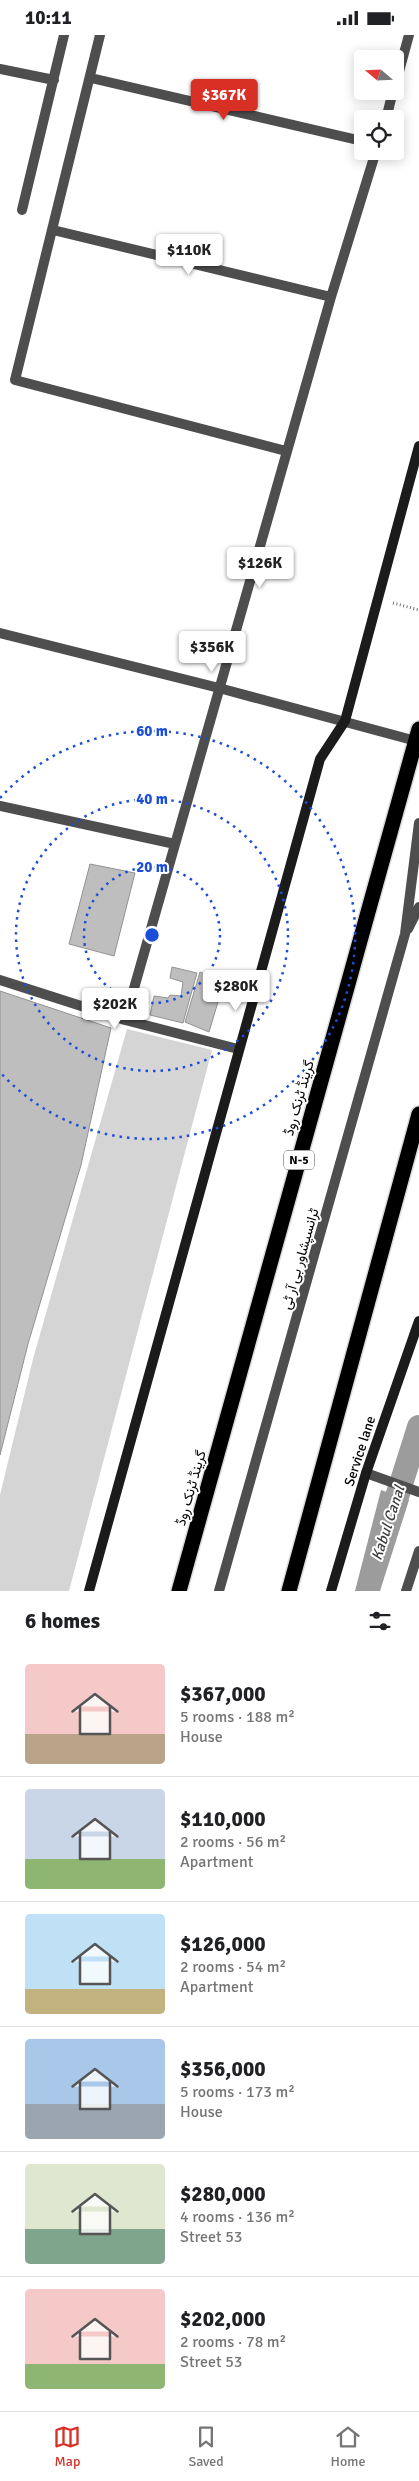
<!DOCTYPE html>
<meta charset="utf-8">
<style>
:root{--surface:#fff;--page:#f6f6f6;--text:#202124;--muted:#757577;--line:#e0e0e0;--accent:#d93025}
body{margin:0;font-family:Signika,Vazirmatn,sans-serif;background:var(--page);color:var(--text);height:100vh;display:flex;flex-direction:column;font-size:19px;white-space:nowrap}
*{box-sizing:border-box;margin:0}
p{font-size:16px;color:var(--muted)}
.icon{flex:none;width:28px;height:28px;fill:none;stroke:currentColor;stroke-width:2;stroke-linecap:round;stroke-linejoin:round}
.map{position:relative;height:1556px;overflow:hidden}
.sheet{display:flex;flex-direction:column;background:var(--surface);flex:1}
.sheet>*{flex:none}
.needle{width:32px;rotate:289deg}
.controls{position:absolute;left:354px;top:15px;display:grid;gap:10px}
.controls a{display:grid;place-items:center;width:50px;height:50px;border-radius:5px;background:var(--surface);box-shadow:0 2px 12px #0003;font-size:25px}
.price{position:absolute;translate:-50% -42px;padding:0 11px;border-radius:5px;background:#fff;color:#222;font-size:16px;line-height:32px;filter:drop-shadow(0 1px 2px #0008)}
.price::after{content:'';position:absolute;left:50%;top:30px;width:15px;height:11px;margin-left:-8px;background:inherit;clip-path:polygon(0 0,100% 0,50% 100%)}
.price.on{background:var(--accent);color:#fff}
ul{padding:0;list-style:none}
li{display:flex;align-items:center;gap:15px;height:125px;padding:0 25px}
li+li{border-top:1px solid var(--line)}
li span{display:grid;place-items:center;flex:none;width:140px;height:100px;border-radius:5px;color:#555}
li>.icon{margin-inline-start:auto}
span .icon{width:60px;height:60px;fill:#fffc;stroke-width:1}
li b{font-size:21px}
h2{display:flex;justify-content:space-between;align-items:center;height:60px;padding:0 25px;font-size:21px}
.status{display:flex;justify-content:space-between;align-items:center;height:35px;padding:0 25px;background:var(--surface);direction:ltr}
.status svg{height:14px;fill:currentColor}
.tab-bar{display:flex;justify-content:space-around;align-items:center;height:70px;border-top:1px solid var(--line);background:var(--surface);font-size:14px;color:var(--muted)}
.tab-bar a{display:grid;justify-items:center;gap:2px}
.tab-bar .on{color:var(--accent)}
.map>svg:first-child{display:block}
.green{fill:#d5d5d5}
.water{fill:#9c9c9c}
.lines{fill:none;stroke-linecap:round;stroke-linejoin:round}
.canal{stroke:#9c9c9c;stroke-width:24}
.building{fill:#bebebe;stroke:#929292}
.highway-casing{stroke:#dbdbdb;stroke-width:18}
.path{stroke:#707070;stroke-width:3;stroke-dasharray:1 2.5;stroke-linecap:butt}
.lane{stroke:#4e4e4e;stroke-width:10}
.street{stroke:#4e4e4e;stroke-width:10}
.secondary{stroke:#1b1b1b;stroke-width:10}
.highway{stroke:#000;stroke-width:15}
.ring{fill:none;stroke:#1d4ed8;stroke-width:2.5;stroke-dasharray:2.5 5}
.labels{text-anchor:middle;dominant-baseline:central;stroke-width:4;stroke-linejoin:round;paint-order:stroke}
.shield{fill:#fff;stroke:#4c4c4c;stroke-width:1}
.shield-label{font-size:12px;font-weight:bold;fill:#000}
.street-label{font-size:14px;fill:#000;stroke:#fff}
.water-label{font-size:15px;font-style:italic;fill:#3d3d3d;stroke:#fff}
.centre{fill:#1d4ed8;stroke:#fff;stroke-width:2.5}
.ring-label{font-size:15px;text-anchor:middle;font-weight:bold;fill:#1d4ed8;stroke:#fff;stroke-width:4;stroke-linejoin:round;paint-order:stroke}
</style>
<div class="status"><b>10:11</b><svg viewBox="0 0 49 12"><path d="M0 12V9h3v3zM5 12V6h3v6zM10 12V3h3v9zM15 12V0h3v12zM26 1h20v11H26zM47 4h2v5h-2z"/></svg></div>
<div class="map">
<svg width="419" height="1556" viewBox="0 0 419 1556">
<rect width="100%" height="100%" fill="#fff"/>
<path class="green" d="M127,994L212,1015L69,1556H0V1460L33,1324Z"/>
<path class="water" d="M381,1455L409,1465L380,1556H355Z"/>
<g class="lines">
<path class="canal" d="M388,1490L419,1392"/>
</g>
<path class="building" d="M90,829L135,838L114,921L69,909Z
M172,932L197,938L183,988L150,980L154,961L168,963L170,960L181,961L183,947L170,943Z
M200,937L224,947L209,997L185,987Z
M0,956L111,993L81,1130L28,1309L0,1420Z"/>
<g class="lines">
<defs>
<path id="highway" d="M179,1556L419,694
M289,1556L419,1079"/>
</defs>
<use href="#highway" class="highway-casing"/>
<path class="path" d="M393,568L419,575"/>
<path class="lane" d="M0,34L54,45
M22,175L64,0
M408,894L419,872
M219,1556L405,899L419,788"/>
<path class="street" d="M100,0L15,345L286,416
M91,43L362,106
M395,51L409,0
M386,84L393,56
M53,195L331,262
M0,598L219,653L416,706
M0,771L175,809
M0,945L125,985L238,1014
M125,985L331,262L376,116
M366,1438L419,1457
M406,1556L419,1516"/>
<path class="secondary" d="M89,1556L320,724L345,686L419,411
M331,1556L366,1438L419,1286"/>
<use href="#highway" class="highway"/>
</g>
<g class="ring">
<circle cx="152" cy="900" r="68"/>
<circle cx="152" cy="900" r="136"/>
<path d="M0 763A204 204 0 1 1 0 1037"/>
</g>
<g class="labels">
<rect class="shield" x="284" y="1115.5" width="30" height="19" rx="4"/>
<g class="shield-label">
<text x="299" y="1125">N-5</text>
</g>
<g class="street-label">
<text transform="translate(299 1063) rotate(-74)">گرینڈ ٹرنک روڈ</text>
<text transform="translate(300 1224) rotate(-74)">ٹرانسپشاور بی آر ٹی</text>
<text transform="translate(360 1416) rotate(-72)">Service lane</text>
<text transform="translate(191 1453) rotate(-74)">گرینڈ ٹرنک روڈ</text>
</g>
<g class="water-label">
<text transform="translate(388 1488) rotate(-72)">Kabul Canal</text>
</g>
</g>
<circle cx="152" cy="900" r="8" class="centre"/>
<g class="ring-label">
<text x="152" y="701">60 m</text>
<text x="152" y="769">40 m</text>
<text x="152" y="837">20 m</text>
</g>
</svg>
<div class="controls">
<a><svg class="needle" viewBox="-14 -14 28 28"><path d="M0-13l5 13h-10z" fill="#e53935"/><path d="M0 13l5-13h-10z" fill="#757577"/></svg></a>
<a><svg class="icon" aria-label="locate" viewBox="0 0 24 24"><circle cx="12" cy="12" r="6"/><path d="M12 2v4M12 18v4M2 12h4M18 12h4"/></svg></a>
</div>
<b class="price on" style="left:224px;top:86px">$367K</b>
<b class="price" style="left:189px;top:241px">$110K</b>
<b class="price" style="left:260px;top:554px">$126K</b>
<b class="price" style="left:212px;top:638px">$356K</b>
<b class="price" style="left:236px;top:977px">$280K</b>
<b class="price" style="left:115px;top:995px">$202K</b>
</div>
<section class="sheet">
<h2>6 homes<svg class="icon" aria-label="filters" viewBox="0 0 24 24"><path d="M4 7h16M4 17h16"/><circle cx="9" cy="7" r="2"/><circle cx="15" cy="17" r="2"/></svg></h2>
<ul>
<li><span style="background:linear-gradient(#f6c9c9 70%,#b9a48a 0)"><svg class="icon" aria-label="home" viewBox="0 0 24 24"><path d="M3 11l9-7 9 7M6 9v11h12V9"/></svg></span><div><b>$367,000</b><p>5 rooms · 188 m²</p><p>House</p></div></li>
<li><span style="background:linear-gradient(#c9d6e8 70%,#8fb573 0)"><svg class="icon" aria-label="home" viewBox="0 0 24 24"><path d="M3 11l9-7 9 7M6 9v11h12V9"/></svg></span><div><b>$110,000</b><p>2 rooms · 56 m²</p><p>Apartment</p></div></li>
<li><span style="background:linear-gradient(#bfe0f5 75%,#c2b280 0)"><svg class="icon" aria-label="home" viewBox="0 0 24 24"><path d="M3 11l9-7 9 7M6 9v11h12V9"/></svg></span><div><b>$126,000</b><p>2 rooms · 54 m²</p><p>Apartment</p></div></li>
<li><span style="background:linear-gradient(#a9c7e8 65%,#9aa5b1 0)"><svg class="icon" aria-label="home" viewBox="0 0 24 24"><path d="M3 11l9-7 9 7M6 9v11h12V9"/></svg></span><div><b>$356,000</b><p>5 rooms · 173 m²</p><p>House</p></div></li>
<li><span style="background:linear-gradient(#dfe7d0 65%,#7fa58c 0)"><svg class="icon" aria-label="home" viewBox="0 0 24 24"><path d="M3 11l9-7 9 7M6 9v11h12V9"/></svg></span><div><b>$280,000</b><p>4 rooms · 136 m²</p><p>Street 53</p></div></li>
<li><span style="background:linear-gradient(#f6c9c9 75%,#8fb573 0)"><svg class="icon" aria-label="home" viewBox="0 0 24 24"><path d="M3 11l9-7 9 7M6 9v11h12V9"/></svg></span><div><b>$202,000</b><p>2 rooms · 78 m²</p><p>Street 53</p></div></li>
</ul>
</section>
<nav class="tab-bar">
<a class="on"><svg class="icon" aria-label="map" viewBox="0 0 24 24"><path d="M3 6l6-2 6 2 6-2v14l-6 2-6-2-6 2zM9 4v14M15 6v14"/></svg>Map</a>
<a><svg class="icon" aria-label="saved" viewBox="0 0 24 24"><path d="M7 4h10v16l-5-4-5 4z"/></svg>Saved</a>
<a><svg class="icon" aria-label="home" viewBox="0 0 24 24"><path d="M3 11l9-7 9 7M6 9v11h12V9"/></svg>Home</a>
</nav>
